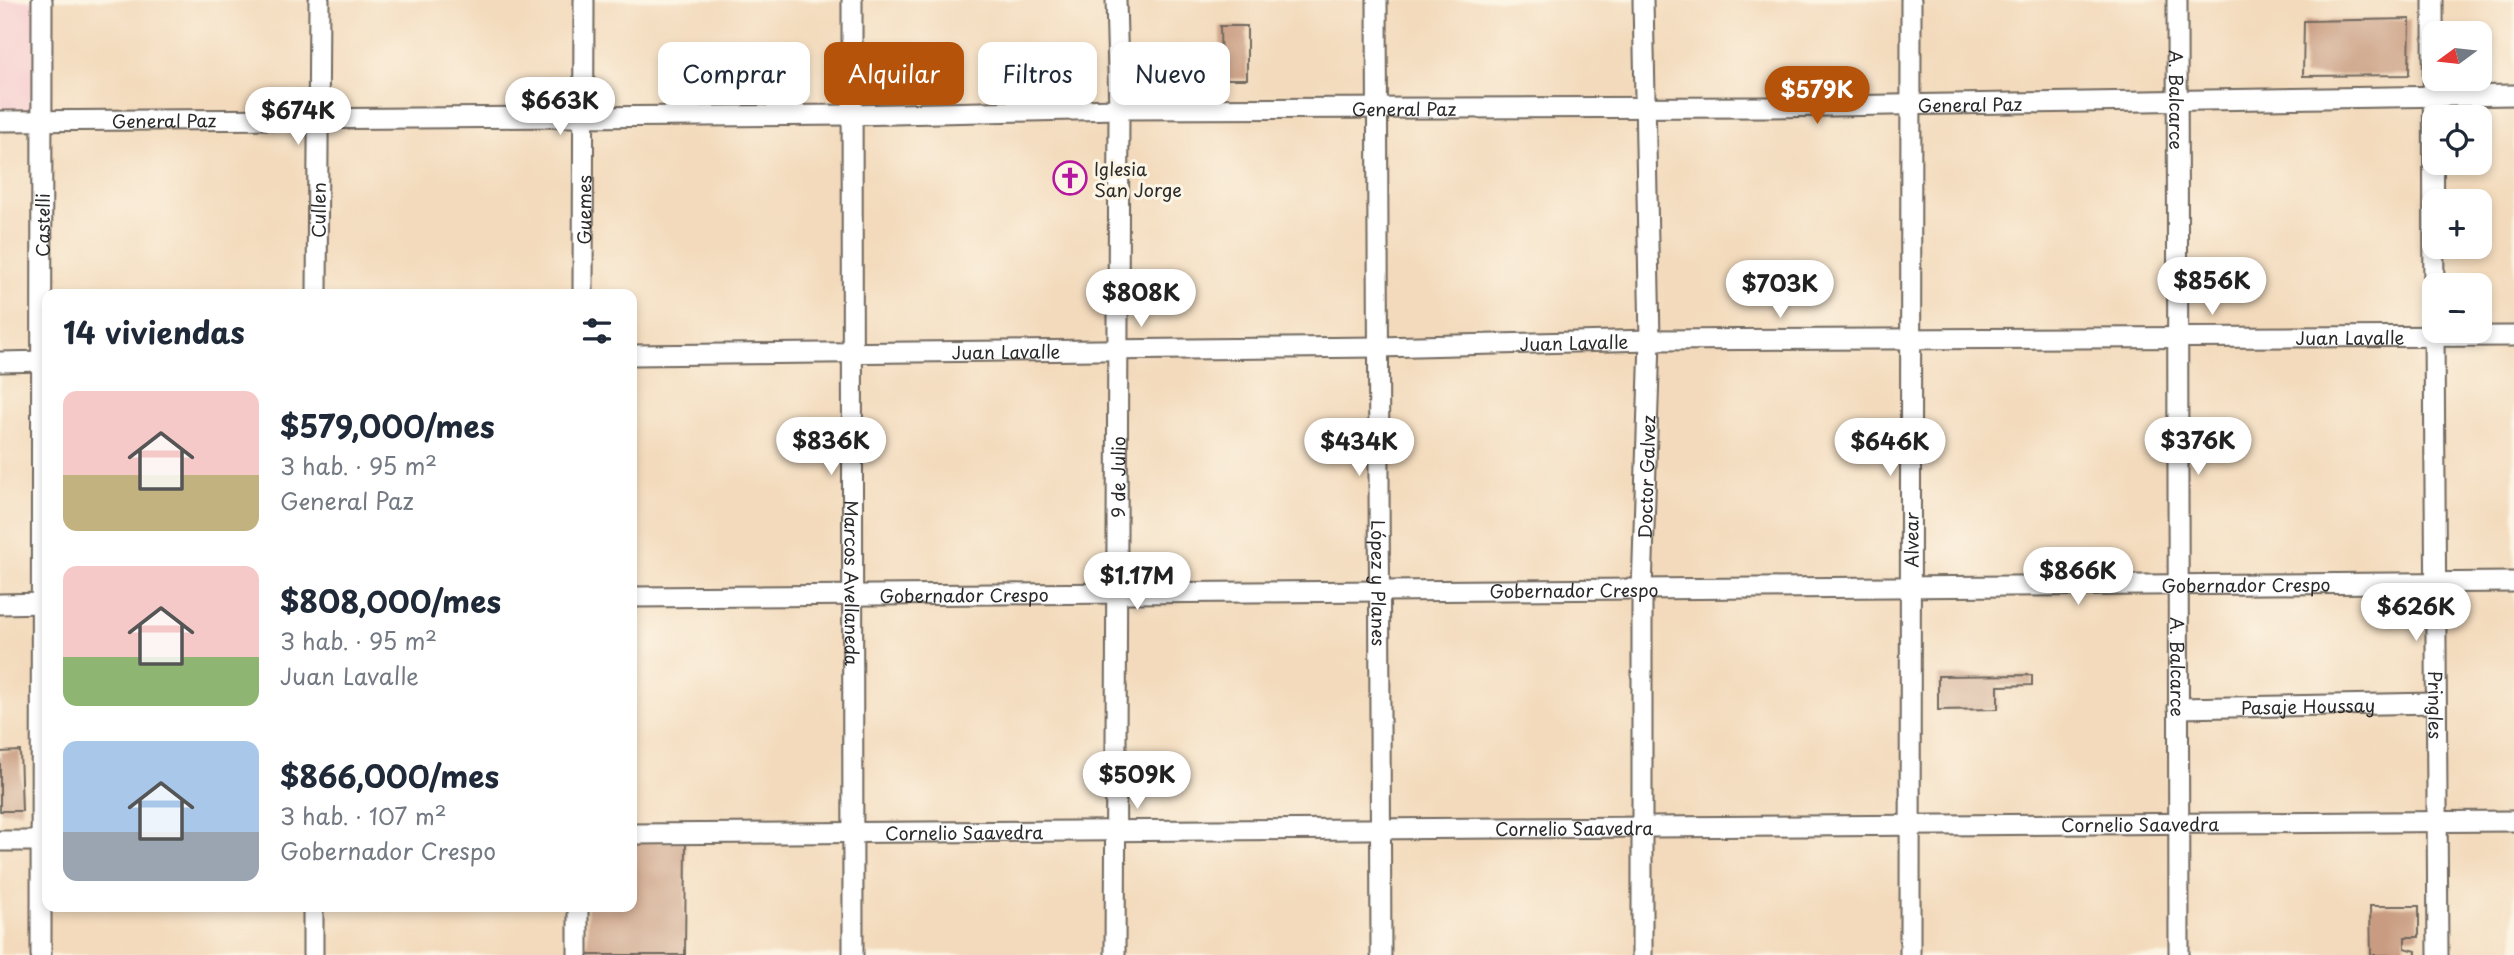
<!DOCTYPE html>
<html lang="es">
<meta charset="utf-8">
<style>
:root{--surface:#fff;--page:#f2f2f3;--text:#1f2937;--muted:#747a83;--accent:#b45309}
body{margin:0;font-family:"Playpen Sans",sans-serif;background:var(--page);color:var(--text);height:100vh;display:flex;flex-direction:column;font-size:26px;white-space:nowrap}
*{box-sizing:border-box;margin:0}
p{font-size:23px;color:var(--muted)}
.icon{flex:none;width:38px;height:38px;fill:none;stroke:currentColor;stroke-width:2;stroke-linecap:round;stroke-linejoin:round}
.map{position:relative;flex:1;overflow:hidden}
.side{position:absolute;left:42px;top:289px;width:595px;height:623px;display:flex;flex-direction:column;background:var(--surface);border-radius:14px;box-shadow:0 4px 10px #0003}
.side>*{flex:none}
.hud{position:absolute;left:658px;top:42px;width:665px;height:63px;display:flex;gap:14px}
.needle{width:46px;rotate:255deg}
.buttons{position:absolute;left:2422px;top:21px;display:grid;gap:14px}
.buttons a{display:grid;place-items:center;width:70px;height:70px;border-radius:14px;background:var(--surface);box-shadow:0 4px 10px #0003;font-size:35px}
.price{position:absolute;translate:-50% -60px;padding:0 16px;border-radius:24px;background:#fff;color:#222;font-size:23px;line-height:46px;filter:drop-shadow(0 2px 4px #0008)}
.price::after{content:'';position:absolute;left:50%;top:42px;width:21px;height:16px;margin-left:-10px;background:inherit;clip-path:polygon(0 0,100% 0,50% 100%)}
.price.selected{background:var(--accent);color:#fff}
ul{padding:0;list-style:none}
li{display:flex;align-items:center;gap:21px;height:175px;padding:0 21px}
li span{display:grid;place-items:center;flex:none;width:196px;height:140px;border-radius:14px;color:#555}
li>.icon{margin-inline-start:auto}
span .icon{width:84px;height:84px;fill:#fffc;stroke-width:1}
li b{font-size:30px}
h2{display:flex;justify-content:space-between;align-items:center;height:84px;padding:0 21px;font-size:30px}
.pill{padding:0 24px;border-radius:14px;background:var(--surface);box-shadow:0 4px 10px #0003;font-size:24px;line-height:63px}
.pill.selected{background:var(--accent);color:#fff}
.map>svg:first-child{display:block}
.built{fill:#f7cfd1}
.building{fill:#c99c81}
.lines{fill:none;stroke-linecap:round;stroke-linejoin:round}
.street-casing{stroke:#71685e;stroke-width:23}
.street{stroke:#fff;stroke-width:19}
.labels{text-anchor:middle;dominant-baseline:central;stroke-width:6;stroke-linejoin:round;paint-order:stroke}
.street-label{font-size:18px;fill:#2b2b2b;stroke:#fcf5e5}
.poi-label{font-size:18px;fill:#2b2b2b;stroke:#fcf5e5;text-anchor:start}
</style>
<div class="map">
<svg width="2514" height="955" viewBox="0 0 2514 955">
<rect width="100%" height="100%" fill="#fcf5e5"/>
<filter id="ink" filterUnits="userSpaceOnUse"><feTurbulence type="fractalNoise" baseFrequency=".0143" numOctaves="2"/><feDisplacementMap in="SourceGraphic" scale="14" xChannelSelector="R" yChannelSelector="G"/><feConvolveMatrix kernelMatrix="1 2 1 2 8 2 1 2 1" color-interpolation-filters="sRGB"/></filter>
<filter id="wash" filterUnits="userSpaceOnUse"><feTurbulence type="fractalNoise" baseFrequency=".00686" numOctaves="4" result="noise"/><feDisplacementMap in="SourceGraphic" scale="28" xChannelSelector="R" yChannelSelector="G"/><feGaussianBlur stdDeviation="1.57" result="paint"/><feColorMatrix in="noise" values="0 0 0 0 0 0 0 0 0 0 0 0 0 0 0 0 0 1.4 0 .05"/><feComposite in="paint" operator="in"/></filter>
<g filter="url(#wash)">
<rect width="100%" height="100%" fill="#f3dabc"/>
<path class="built" d="M0,0H41L42,121H0Z"/>
<g id="blocks">
<path class="building" d="M2410,19L2409,75L2303,76L2304,21Z
M1220,26H1247V79H1221Z
M2032,675V685L1998,686V709L1938,710V676Z
M20,751L22,811H0V752Z
M686,841L685,955H587V906H632V842Z
M2370,906H2419V937H2405V948L2416,951V955H2371Z"/>
</g>
</g>
<g filter="url(#ink)">
<use href="#blocks" fill-opacity="0" stroke="#71685e" stroke-width="2"/>
<g class="lines">
<defs>
<g id="street">
<path id="s1" d="M852,0L853,955"/>
<path id="s2" d="M1377,0L1381,955"/>
<path id="s3" d="M2177,0L2179,955"/>
<path d="M2433,0L2434,329"/>
<path id="s4" d="M0,121L851,115L1119,109L1770,107L2514,95"/>
<path id="s5" d="M317,294L319,0"/>
<path id="s6" d="M583,294L584,0"/>
<path id="s7" d="M2434,331L2438,955"/>
<path id="s8" d="M632,355L1379,347L1650,340L2514,336"/>
<path d="M0,362L47,361"/>
<path id="s9" d="M632,597L2514,582"/>
<path d="M0,604L47,603"/>
<path id="s10" d="M2178,708L2436,703"/>
<path id="s11" d="M632,834L2514,821"/>
<path d="M0,841H47"/>
<path id="s12" d="M41,955L42,0"/>
<path d="M313,955V906"/>
<path d="M578,955V906"/>
<path id="s13" d="M1115,955L1119,109L1116,0"/>
<path id="s14" d="M1642,955V591L1650,340L1643,0"/>
<path id="s15" d="M1910,955L1911,0"/>
</g>
</defs>
<use href="#street" class="street-casing"/>
<use href="#street" class="street"/>
</g>
</g>
<defs>
<symbol id="church-ring" viewBox="-11 -11 22 22"><circle r="9.5" fill="#fcf5e5" stroke="#b5179e" stroke-width="1.5"/><path d="M-1.2-6h2.4v3.5h3.3v2.4h-3.3V6h-2.4V-.1h-3.3v-2.4h3.3Z" fill="#b5179e"/></symbol>
</defs>
<g fill-rule="evenodd">
<use href="#church-ring" x="1051" y="159" width="38" height="38"/>
</g>
<g class="labels">
<g class="street-label">
<text stroke="none"><textPath href="#s3" startOffset="100">A. Balcarce</textPath></text>
<text stroke="none"><textPath href="#s4" startOffset="1970">General Paz</textPath></text>
<text stroke="none"><textPath href="#s4" startOffset="1404">General Paz</textPath></text>
<text stroke="none"><textPath href="#s4" startOffset="164">General Paz</textPath></text>
<text stroke="none"><textPath href="#s5" startOffset="84">Cullen</textPath></text>
<text stroke="none"><textPath href="#s6" startOffset="84">Guemes</textPath></text>
<text stroke="none"><textPath href="#s12" startOffset="730">Castelli</textPath></text>
<text stroke="none"><textPath href="#s8" startOffset="1718">Juan Lavalle</textPath></text>
<text stroke="none"><textPath href="#s8" startOffset="942">Juan Lavalle</textPath></text>
<text stroke="none"><textPath href="#s8" startOffset="374">Juan Lavalle</textPath></text>
<text stroke="none"><textPath href="#s13" startOffset="478">9 de Julio</textPath></text>
<text stroke="none"><textPath href="#s14" startOffset="478">Doctor Galvez</textPath></text>
<text stroke="none"><textPath href="#s15" startOffset="415">Alvear</textPath></text>
<text stroke="none"><textPath href="#s1" startOffset="583">Marcos Avellaneda</textPath></text>
<text stroke="none"><textPath href="#s2" startOffset="583">López y Planes</textPath></text>
<text stroke="none"><textPath href="#s9" startOffset="1614">Gobernador Crespo</textPath></text>
<text stroke="none"><textPath href="#s9" startOffset="942">Gobernador Crespo</textPath></text>
<text stroke="none"><textPath href="#s9" startOffset="332">Gobernador Crespo</textPath></text>
<text stroke="none"><textPath href="#s3" startOffset="667">A. Balcarce</textPath></text>
<text stroke="none"><textPath href="#s10" startOffset="130">Pasaje Houssay</textPath></text>
<text stroke="none"><textPath href="#s7" startOffset="374">Pringles</textPath></text>
<text stroke="none"><textPath href="#s11" startOffset="1508">Cornelio Saavedra</textPath></text>
<text stroke="none"><textPath href="#s11" startOffset="942">Cornelio Saavedra</textPath></text>
<text stroke="none"><textPath href="#s11" startOffset="332">Cornelio Saavedra</textPath></text>
</g>
<g class="poi-label">
<text x="1094" y="168">Iglesia<tspan x="1094" dy="21">San Jorge</tspan></text>
</g>
</g>
</svg>
<div class="buttons">
<a><svg class="needle" viewBox="-14 -14 28 28"><path d="M0-13l5 13h-10z" fill="#e53935"/><path d="M0 13l5-13h-10z" fill="#747a83"/></svg></a>
<a><svg class="icon" aria-label="locate" viewBox="0 0 24 24"><circle cx="12" cy="12" r="6"/><path d="M12 2v4M12 18v4M2 12h4M18 12h4"/></svg></a>
<a>+</a>
<a>−</a>
</div>
<b class="price selected" style="left:1817px;top:126px">$579K</b>
<b class="price" style="left:560px;top:137px">$663K</b>
<b class="price" style="left:298px;top:147px">$674K</b>
<b class="price" style="left:2212px;top:317px">$856K</b>
<b class="price" style="left:1780px;top:320px">$703K</b>
<b class="price" style="left:1141px;top:329px">$808K</b>
<b class="price" style="left:831px;top:477px">$836K</b>
<b class="price" style="left:2198px;top:477px">$376K</b>
<b class="price" style="left:1359px;top:478px">$434K</b>
<b class="price" style="left:1890px;top:478px">$646K</b>
<b class="price" style="left:2078px;top:607px">$866K</b>
<b class="price" style="left:1137px;top:612px">$1.17M</b>
<b class="price" style="left:2416px;top:643px">$626K</b>
<b class="price" style="left:1137px;top:811px">$509K</b>
<div class="hud">
<a class="pill">Comprar</a>
<a class="pill selected">Alquilar</a>
<a class="pill">Filtros</a>
<a class="pill">Nuevo</a>
</div>
<section class="side">
<h2>14 viviendas<svg class="icon" aria-label="filters" viewBox="0 0 24 24"><path d="M4 7h16M4 17h16"/><circle cx="9" cy="7" r="2"/><circle cx="15" cy="17" r="2"/></svg></h2>
<ul>
<li><span style="background:linear-gradient(#f6c9c9 60%,#c2b280 0)"><svg class="icon" aria-label="home" viewBox="0 0 24 24"><path d="M3 11l9-7 9 7M6 9v11h12V9"/></svg></span><div><b>$579,000/mes</b><p>3 hab. · 95 m²</p><p>General Paz</p></div></li>
<li><span style="background:linear-gradient(#f6c9c9 65%,#8fb573 0)"><svg class="icon" aria-label="home" viewBox="0 0 24 24"><path d="M3 11l9-7 9 7M6 9v11h12V9"/></svg></span><div><b>$808,000/mes</b><p>3 hab. · 95 m²</p><p>Juan Lavalle</p></div></li>
<li><span style="background:linear-gradient(#a9c7e8 65%,#9aa5b1 0)"><svg class="icon" aria-label="home" viewBox="0 0 24 24"><path d="M3 11l9-7 9 7M6 9v11h12V9"/></svg></span><div><b>$866,000/mes</b><p>3 hab. · 107 m²</p><p>Gobernador Crespo</p></div></li>
</ul>
</section>
</div>
